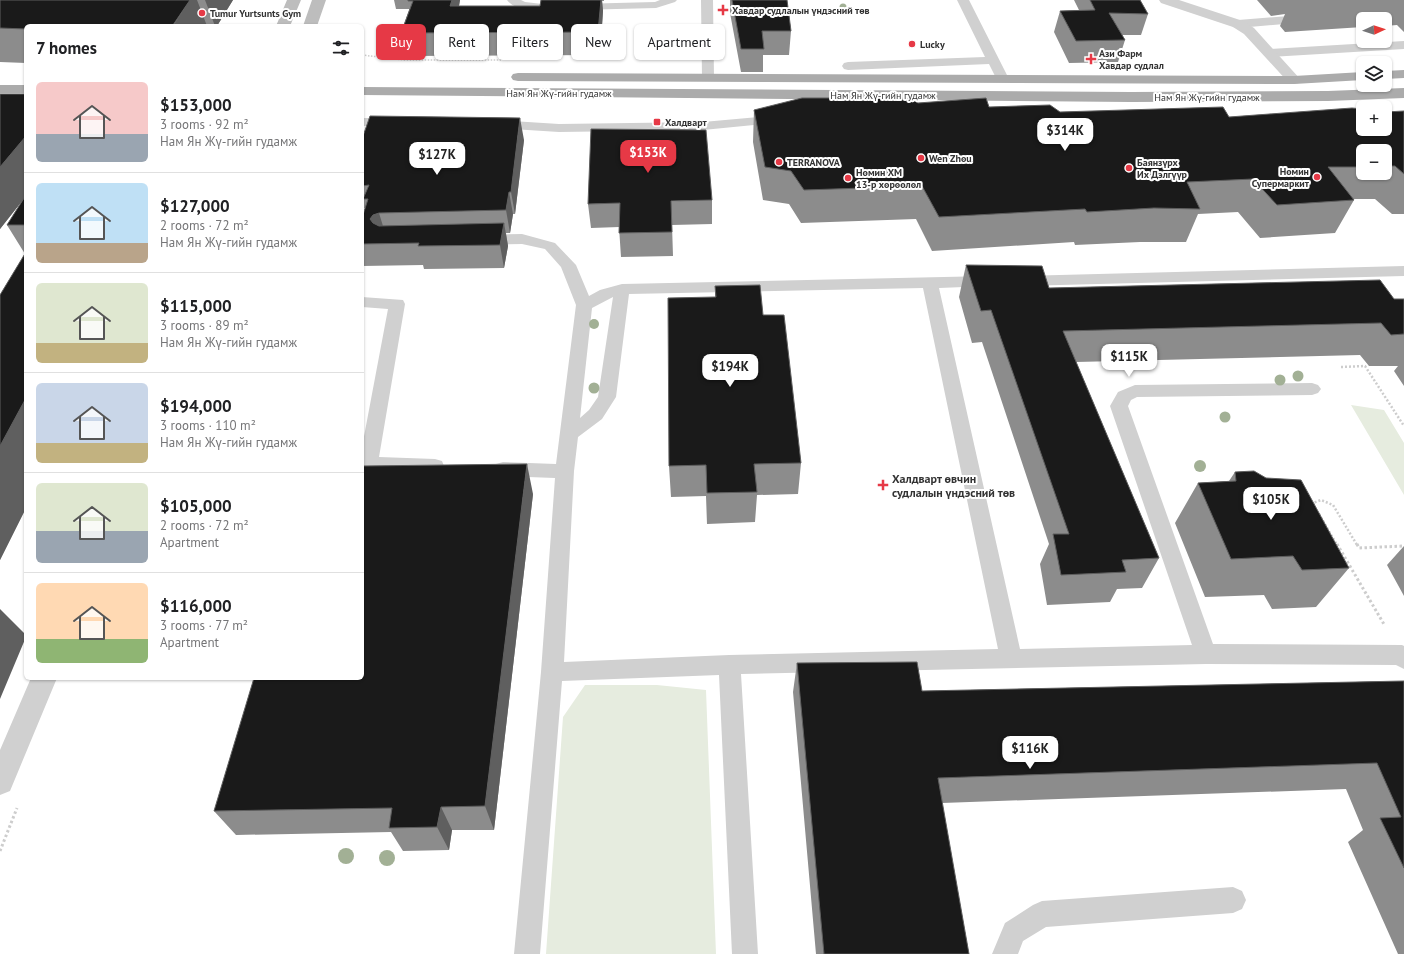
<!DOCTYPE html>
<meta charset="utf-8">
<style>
:root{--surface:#fff;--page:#f6f6f6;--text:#202124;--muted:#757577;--line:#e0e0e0;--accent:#e63946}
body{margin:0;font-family:"PT Sans",sans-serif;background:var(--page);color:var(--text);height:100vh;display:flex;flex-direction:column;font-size:15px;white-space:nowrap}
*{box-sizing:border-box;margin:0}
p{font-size:13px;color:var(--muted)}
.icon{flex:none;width:22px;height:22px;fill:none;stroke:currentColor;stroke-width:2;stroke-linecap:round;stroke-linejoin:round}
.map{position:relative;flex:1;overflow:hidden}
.drawer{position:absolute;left:24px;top:24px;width:340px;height:656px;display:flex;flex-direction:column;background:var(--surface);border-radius:6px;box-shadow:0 1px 3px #0004}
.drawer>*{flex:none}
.hud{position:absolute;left:376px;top:24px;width:380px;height:36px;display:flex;gap:8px}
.needle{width:26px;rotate:87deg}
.tools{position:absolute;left:1356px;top:12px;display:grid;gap:8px}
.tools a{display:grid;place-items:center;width:36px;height:36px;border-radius:6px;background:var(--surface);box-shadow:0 1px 3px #0004;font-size:20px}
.price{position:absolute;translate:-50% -34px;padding:0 9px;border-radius:8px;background:#fff;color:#222;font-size:13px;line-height:26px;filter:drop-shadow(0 1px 2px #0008)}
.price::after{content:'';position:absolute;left:50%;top:24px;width:12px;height:9px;margin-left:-6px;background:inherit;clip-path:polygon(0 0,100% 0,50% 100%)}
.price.on{background:var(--accent);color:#fff}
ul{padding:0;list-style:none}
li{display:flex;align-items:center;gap:12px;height:100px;padding:0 12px}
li+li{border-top:1px solid var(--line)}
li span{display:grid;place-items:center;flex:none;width:112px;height:80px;border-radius:6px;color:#555}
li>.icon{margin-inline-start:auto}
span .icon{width:48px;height:48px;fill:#fffc;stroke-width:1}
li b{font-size:17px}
h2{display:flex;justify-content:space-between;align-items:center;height:48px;padding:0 12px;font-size:17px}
.tag{padding:0 14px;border-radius:6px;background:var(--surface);box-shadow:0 1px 3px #0004;font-size:14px;line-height:36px}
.tag.on{background:var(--accent);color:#fff}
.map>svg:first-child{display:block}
.green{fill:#e6ecdf}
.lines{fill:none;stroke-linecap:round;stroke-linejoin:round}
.path-far2{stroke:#cdcdcd;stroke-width:1.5;stroke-dasharray:1.5 1.5;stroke-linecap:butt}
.path-far1{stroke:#cdcdcd;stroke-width:2.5;stroke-dasharray:2 2;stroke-linecap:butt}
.path{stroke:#cdcdcd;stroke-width:3;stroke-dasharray:2.5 2.5;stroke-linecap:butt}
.service{fill:#d0d0d0;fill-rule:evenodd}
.minor{fill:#d0d0d0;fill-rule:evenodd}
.tertiary{fill:#d0d0d0;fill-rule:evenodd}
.secondary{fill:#bdbdbd;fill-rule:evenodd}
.primary{fill:#ababab;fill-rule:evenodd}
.tree{fill:#a2b095}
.wall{fill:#8c8c8c;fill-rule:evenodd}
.shaded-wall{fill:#5f5f5f}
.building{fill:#1a1a1a;stroke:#5f5f5f}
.poi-dot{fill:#e63946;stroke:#fff;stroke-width:1.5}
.labels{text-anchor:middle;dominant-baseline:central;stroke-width:4;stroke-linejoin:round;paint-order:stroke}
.far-poi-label{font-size:10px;font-weight:bold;fill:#333;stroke:#fff;text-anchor:start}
.far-street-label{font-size:10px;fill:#333;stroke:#fff}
.poi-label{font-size:12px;font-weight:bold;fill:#333;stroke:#fff;text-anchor:start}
</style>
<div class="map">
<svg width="1404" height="954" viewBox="0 0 1404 954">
<rect width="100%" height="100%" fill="#fff"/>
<path class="green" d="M1351,405L1384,410L1404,443V495Z
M585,685H657L706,690L716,954H546L563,717Z"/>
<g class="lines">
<path class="path-far2" d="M362,55L404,60H501"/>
<path class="path-far1" d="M1341,367L1365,366L1404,426
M1314,505L1313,503L1321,500L1333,505L1357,545
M1319,514L1337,545"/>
<path class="path" d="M1337,544L1385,626
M1357,544L1359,548L1404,546
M0,851L17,808"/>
<path class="service" d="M507,0H521L525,2L551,5L555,6L557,8L555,10L551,11C538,10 516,12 507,0Z
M660,0H677L675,2L656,8L577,10L573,9L571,7L573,5L577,4L655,2Z
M701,0H713L714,78L713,81H703L702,78Z
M957,0H969L1009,79L1008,82H998L989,64L848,70L844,69L842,66L844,63L848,62L985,57Z
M1404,41V49L1269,57L1265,56L1263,53L1265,50L1269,49Z
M780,115L785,116L787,119L785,122L703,130L559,132L495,128L490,127L488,124L490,121L495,120L559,124L703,122Z
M362,118H393L398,119L400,122L398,125L393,126H362Z
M522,234L555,243L576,265L589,296L600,290L622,284L989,276L995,277L997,281L995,285L989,286L939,288L1020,649L1192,645L1110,406L1118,392L1135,385L1312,383L1318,385L1321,389L1318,393L1312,395L1137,397L1131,400L1128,406L1213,644L1402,645L1404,646V669L1396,665L1206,664L741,674L758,954H732L719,675L562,681L540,954H514L541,672L555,478L503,476L496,474L494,469L496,464L503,462L556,464L576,305L561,267L545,249L522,244L482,245L477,243L474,240L477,237L482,235ZM923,288L998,649L729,655L564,662L574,471L578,437L602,419L616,397L629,294ZM613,297L598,397L589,410L580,418L592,308Z
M1404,266V276L1021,286L1015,285L1013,281L1015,277L1021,276Z
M362,297L403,300L405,304L379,457L435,459L442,461L444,466L442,471L435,473L368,471L362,469V447L388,309L362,307Z
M1233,887L1242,891L1246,900L1242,909L1233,913L1046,927L1023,941L1018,954H992L1005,923L1033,905L1042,901Z"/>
<path class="minor" d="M1313,14L1318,15L1320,18L1318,21L1238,28L1233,27L1231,24L1233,21L1238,20Z"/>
<path class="tertiary" d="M1159,0H1179L1243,21L1254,28L1301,80L1299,83L1294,84L1289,83L1244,34L1233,27L1161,3Z
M31,678H57L10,791L0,795V750Z"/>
<path class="secondary" d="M287,0H301L290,26H276Z
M312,0H326L317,26H303Z"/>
<path class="primary" d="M1404,70V78L1385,79V71Z
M1363,72V80L1294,84L518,81L513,80L511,77L513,74L518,73L1294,76Z
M0,85H26V93H0Z
M362,87L1131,92L1328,91L1404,88V98L1328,101L1131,102L362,95Z"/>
</g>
<g class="tree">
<circle cx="843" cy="7" r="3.5"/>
<circle cx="594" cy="324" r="5"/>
<circle cx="1298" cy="376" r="5.5"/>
<circle cx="1280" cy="380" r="5.5"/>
<circle cx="594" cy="388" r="5.5"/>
<circle cx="1225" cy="417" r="5.5"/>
<circle cx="1200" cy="466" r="6"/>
<circle cx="346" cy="856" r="8"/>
<circle cx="387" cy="858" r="8"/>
</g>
<path class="wall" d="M0,0H233L217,26H26V63L0,62Z
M394,0H460L459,6H540L541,0H604V1H602L603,11L600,55L406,56L401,33L409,10V9H396Z
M730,0H787L791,31L789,55H763V72H741L730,13Z
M1074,0H1140L1148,14L1141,35H1122L1125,40L1118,62L1069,63L1054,32L1060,11L1079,10Z
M1257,0H1404V32L1397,25L1385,26V19H1363V27L1285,32L1280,26L1285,14L1271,16Z
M0,94H26V508L0,560V295L25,254L7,225L22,201L0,229Z
M918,103L989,107L1060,112L1229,117L1363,129L1404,111V214H1392L1375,199H1354V200L1335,233L1260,238L1238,212L1198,214L1186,242H1140L1075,245L1074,242L932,251L916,219L801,223L789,204L763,200L753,142L754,110ZM1363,151H1385V173H1363Z
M362,139L524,140L515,214H513L510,233H506L508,246L504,268L424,269L423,265L362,266V218L365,208H362Z
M712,200V224L672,225L673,256L621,257L619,227L591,228L588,204Z
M966,265L1049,288L1394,299H1404V386L1394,371L1398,366H1369L1360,355L1076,362L1159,558L1142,588L1117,589L1110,602L1047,605L1040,564L1049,544L982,342L972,343L959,297Z
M715,286L763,315L801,463L798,494L757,495L755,522L707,524L706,496L671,497L669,466L715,297Z
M1235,472L1349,568L1316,607L1272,609L1264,595L1205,597L1175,523L1198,483L1229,481Z
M533,494L494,830H452L449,850L403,851L391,832L236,835L214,811Z
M1404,546V596L1387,565Z
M797,663L922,691L1404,681V954H1398L1348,842L1363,830L1346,789L942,803L969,954H816L793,692Z"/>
<path class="shaded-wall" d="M190,0H197L207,26H173Z
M205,0H233L217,26H215Z
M452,0H460L455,28L450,6Z
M601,0H602L603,11L600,55L598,32Z
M520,118L524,140L515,214L511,192Z
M26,136V196L0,229V167Z
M509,192L513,214L510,233L506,210Z
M379,213L386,236L380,238L370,219L373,215Z
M504,223L508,246L504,268L500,245Z
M26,398V508L0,560V446Z
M527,464L533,494L494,830L485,806Z
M0,609L26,635V637L0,699Z
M441,807L452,830L449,850L437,827Z"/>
<path class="building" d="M0,0H190L173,25L26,26V29L0,28Z
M408,0H452L450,6H540L541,0H601L598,32L401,33L413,1H408Z
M732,0H787L791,31H762L764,49H741Z
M1090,0H1140L1148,14L1109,13L1125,40L1076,41L1060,11L1095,10Z
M0,94H26V136L0,167Z
M802,98H910L918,103L986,98L989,107L1050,105L1060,112L1223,107L1229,117L1352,108L1363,109V129H1385V112L1404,111V174L1395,166H1385V151H1363V167H1328L1354,200L1277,205L1253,179L1187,182L1200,209L1154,208L1087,212L1085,209L939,217L922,186L804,190L791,171L765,167L754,110Z
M370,116L520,118L511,192H509L506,210L379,213L373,215L370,219L373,223L379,226L504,223L500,245L418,246L419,243L362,244V218L368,199H363L369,185L362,186V139Z
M591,129L706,130L712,200L671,201L672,232L619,233L620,203L588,204Z
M26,195V225H7Z
M26,252V398L0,446V295Z
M966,265L1042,266L1049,288L1380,280L1394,299H1404V334L1391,335L1381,323L1063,331L1159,558L1122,560L1126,572L1061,575L1053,534H1069L991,310L981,311Z
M760,285L763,315H784L801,463L754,464L757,492L707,493L706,465L669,466L668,298L716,297L715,286Z
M527,464L485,806L441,807L437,827L389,828L392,808L214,811L254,678H362V466Z
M1254,471L1266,478L1301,480L1349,568L1302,570L1293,556L1231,559L1198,483L1236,481L1235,472Z
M917,662L922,691L1404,681V868L1380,818L1401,817L1377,763L938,778L969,954H824L797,663Z"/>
<g class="poi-dot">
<path d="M721 4h4v4h4v4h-4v4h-4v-4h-4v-4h4z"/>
<circle cx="202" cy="13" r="4"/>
<circle cx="912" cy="44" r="4"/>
<path d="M1089 53h4v4h4v4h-4v4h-4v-4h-4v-4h4z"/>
<rect x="653" y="118" width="8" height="8" rx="2"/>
<circle cx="921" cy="158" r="4"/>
<circle cx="779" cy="162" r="4"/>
<circle cx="1129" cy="168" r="4"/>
<circle cx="1317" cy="177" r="4"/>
<circle cx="848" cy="178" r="4"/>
<path d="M881 479h4v4h4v4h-4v4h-4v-4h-4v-4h4z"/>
</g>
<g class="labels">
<g class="far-poi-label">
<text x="732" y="10">Хавдар судлалын үндэсний төв</text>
<text x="210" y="13">Tumur Yurtsunts Gym</text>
<text x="920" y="44">Lucky</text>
<text x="1099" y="53">Ази Фарм<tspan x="1099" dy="12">Хавдар судлал</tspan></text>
<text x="665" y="122">Халдварт</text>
<text x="929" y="158">Wen Zhou</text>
<text x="787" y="162">TERRANOVA</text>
<text x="1137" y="162">Баянзүрх<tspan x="1137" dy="12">Их Дэлгүүр</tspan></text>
<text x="1309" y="171" text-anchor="end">Номин<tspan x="1309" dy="12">Супермаркит</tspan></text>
<text x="856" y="172">Номин ХМ<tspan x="856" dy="12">13-р хороолол</tspan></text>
</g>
<g class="far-street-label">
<text x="559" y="93">Нам Ян Жү-гийн гудамж</text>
<text x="883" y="95">Нам Ян Жү-гийн гудамж</text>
<text x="1207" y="97">Нам Ян Жү-гийн гудамж</text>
</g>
<g class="poi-label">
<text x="892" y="478">Халдварт өвчин<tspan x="892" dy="14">судлалын үндэсний төв</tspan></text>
</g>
</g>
</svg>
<div class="tools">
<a><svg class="needle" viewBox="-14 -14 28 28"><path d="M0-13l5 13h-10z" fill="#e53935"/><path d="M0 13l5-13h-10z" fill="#757577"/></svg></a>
<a><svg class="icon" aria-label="layers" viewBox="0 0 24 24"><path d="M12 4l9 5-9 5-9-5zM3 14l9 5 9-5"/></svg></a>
<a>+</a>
<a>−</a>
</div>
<b class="price" style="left:1065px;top:152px">$314K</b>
<b class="price on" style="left:648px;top:174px">$153K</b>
<b class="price" style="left:437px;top:176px">$127K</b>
<b class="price" style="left:1129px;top:378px">$115K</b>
<b class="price" style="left:730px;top:388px">$194K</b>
<b class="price" style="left:1271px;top:521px">$105K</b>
<b class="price" style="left:1030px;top:770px">$116K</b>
<div class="hud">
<a class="tag on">Buy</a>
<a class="tag">Rent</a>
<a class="tag">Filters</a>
<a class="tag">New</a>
<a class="tag">Apartment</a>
</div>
<section class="drawer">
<h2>7 homes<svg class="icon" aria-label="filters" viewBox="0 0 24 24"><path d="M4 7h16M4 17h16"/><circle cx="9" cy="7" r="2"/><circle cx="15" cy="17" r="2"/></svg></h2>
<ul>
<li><span style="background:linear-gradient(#f6c9c9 65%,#9aa5b1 0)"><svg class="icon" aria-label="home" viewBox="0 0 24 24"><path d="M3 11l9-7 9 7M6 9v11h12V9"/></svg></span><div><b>$153,000</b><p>3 rooms · 92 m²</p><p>Нам Ян Жү-гийн гудамж</p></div></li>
<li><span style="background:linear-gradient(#bfe0f5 75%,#b9a48a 0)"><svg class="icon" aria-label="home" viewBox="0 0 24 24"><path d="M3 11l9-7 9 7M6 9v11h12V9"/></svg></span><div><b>$127,000</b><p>2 rooms · 72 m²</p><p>Нам Ян Жү-гийн гудамж</p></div></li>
<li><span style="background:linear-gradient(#dfe7d0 75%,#c2b280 0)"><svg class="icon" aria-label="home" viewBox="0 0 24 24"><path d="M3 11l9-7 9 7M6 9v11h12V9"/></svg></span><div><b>$115,000</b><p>3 rooms · 89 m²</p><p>Нам Ян Жү-гийн гудамж</p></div></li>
<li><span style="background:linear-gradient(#c9d6e8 75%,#c2b280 0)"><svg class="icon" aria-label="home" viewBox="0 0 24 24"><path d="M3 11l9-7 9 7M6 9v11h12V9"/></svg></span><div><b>$194,000</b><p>3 rooms · 110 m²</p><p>Нам Ян Жү-гийн гудамж</p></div></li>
<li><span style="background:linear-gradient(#dfe7d0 60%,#9aa5b1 0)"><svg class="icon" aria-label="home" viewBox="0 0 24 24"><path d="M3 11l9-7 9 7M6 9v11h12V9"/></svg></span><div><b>$105,000</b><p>2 rooms · 72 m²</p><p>Apartment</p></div></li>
<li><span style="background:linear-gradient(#ffd9b3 70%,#8fb573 0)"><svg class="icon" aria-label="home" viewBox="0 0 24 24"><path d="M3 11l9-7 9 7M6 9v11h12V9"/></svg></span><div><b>$116,000</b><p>3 rooms · 77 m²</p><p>Apartment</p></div></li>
</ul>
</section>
</div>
